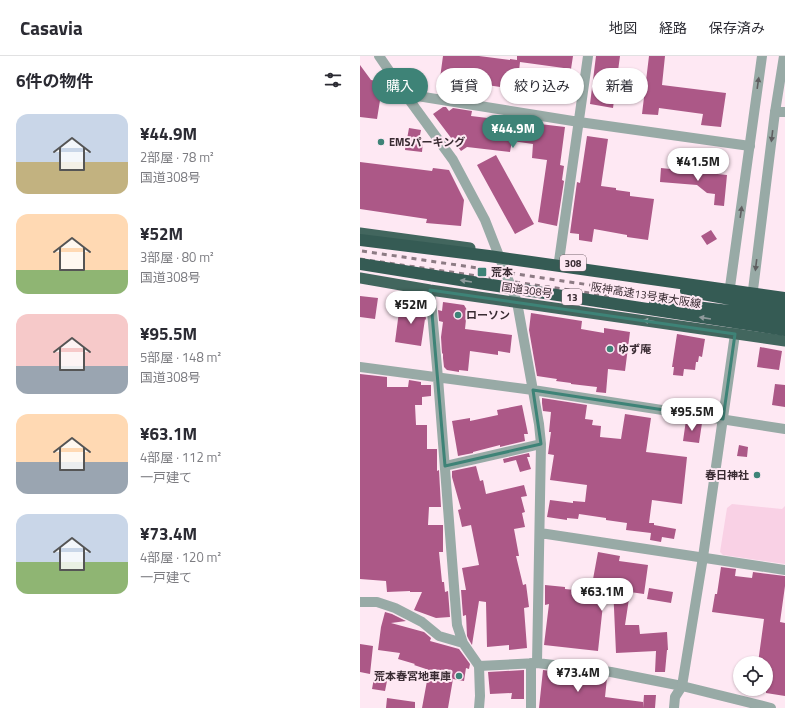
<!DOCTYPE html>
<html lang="ja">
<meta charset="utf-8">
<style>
:root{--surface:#fff;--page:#f2f2f3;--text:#2b2b33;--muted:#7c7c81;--line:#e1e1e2;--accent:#3e8377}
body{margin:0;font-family:"Titillium Web","Noto Sans JP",sans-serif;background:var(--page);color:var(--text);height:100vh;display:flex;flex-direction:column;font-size:15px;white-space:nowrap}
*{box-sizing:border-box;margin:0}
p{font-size:13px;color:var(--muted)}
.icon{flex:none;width:22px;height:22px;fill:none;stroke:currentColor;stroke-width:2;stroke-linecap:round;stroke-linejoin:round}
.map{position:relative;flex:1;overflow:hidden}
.details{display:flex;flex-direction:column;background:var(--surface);width:360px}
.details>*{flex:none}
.banner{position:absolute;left:12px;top:12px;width:353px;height:36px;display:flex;gap:8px}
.fabs{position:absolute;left:373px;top:600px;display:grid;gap:8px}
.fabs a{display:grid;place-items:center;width:40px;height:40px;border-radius:50%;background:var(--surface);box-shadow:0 1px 3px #0004;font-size:20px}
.price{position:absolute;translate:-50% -34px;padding:0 9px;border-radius:14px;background:#fff;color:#222;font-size:13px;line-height:26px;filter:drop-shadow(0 1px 2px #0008)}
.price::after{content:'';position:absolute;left:50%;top:24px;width:12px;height:9px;margin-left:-6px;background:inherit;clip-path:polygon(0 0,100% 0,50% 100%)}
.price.on{background:var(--accent);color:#fff}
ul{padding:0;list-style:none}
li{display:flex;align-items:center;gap:12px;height:100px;padding:0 16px}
li span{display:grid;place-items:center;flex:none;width:112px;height:80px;border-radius:12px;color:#555}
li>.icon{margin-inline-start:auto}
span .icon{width:48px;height:48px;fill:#fffc;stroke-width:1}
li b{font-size:17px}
h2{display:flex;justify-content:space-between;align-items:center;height:48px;padding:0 16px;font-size:17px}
.pill{padding:0 14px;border-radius:18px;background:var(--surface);box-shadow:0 1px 3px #0004;font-size:14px;line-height:36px}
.pill.on{background:var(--accent);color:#fff}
header{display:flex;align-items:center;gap:24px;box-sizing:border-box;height:56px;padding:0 20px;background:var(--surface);border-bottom:1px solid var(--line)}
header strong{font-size:19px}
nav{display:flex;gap:22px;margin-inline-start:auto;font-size:14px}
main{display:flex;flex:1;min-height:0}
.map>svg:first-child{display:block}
.park{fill:#f9d1e5}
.building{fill:#ac5887}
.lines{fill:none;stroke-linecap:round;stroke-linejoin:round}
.minor{stroke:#98aaa6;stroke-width:10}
.tertiary{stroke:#98aaa6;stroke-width:10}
.trunk{stroke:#42665e;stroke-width:11}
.rail{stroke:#8d7b84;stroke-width:3;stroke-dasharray:5 5;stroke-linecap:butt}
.motorway-bridge{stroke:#355b54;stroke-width:12}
.oneway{fill:#5f5e60}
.oneway2{fill:#8f9a9c}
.oneway3{fill:#a0a7a8}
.marked{fill:none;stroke:#3e8377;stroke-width:3;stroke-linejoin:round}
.poi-dot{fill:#3e8377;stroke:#fee8f3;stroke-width:1.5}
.labels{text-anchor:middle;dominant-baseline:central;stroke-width:4;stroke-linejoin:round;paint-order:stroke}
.shield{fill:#fee8f3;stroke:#74646c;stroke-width:1}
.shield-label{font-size:10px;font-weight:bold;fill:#392b32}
.poi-label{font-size:11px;font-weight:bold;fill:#392b32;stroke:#fee8f3;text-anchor:start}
.street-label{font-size:11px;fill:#392b32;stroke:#fee8f3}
</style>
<header>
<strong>Casavia</strong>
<nav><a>地図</a><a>経路</a><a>保存済み</a></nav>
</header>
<main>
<section class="details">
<h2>6件の物件<svg class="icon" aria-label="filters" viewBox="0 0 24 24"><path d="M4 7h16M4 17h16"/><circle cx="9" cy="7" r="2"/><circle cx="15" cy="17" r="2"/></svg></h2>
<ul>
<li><span style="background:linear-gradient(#c9d6e8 60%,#c2b280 0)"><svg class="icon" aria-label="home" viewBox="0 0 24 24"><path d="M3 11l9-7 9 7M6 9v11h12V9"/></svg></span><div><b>¥44.9M</b><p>2部屋 · 78 m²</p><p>国道308号</p></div></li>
<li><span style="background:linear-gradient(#ffd9b3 70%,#8fb573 0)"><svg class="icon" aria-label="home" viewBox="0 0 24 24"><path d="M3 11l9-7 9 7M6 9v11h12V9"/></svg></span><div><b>¥52M</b><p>3部屋 · 80 m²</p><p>国道308号</p></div></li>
<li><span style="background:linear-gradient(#f6c9c9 65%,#9aa5b1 0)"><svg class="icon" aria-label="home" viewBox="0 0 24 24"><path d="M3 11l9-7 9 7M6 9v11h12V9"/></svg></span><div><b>¥95.5M</b><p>5部屋 · 148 m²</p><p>国道308号</p></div></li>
<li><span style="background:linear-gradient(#ffd9b3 60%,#9aa5b1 0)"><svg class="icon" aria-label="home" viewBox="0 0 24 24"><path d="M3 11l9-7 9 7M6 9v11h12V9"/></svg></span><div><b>¥63.1M</b><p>4部屋 · 112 m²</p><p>一戸建て</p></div></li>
<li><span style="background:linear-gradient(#c9d6e8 60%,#8fb573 0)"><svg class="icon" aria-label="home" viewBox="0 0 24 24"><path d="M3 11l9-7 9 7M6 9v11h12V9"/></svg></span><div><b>¥73.4M</b><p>4部屋 · 120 m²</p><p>一戸建て</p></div></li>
</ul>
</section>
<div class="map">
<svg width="425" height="652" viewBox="0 0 425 652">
<rect width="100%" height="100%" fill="#fee8f3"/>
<path class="park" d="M372,448L422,453L425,450V508L363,499L360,496L367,452Z"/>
<path class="building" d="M83,0H119L150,4V3L157,4V0H213L211,13L160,6L156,42L146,41L147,32L80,22Z
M236,0H260L253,52L230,48Z
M289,0H305L302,29L366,37L361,71L341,69L343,58L299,52L298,59L282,58Z
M0,9L11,24L23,26L17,63L0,61Z
M83,51H86L89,55L93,52L112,55L111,60L136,63V68L163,71V66L205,71L200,109L204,110L202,124L204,125L197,170L178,166L187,104L172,102L173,88L152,85L150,96L107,91L101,95L73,58Z
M49,72L61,74L59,84L63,85L62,96L45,94L46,83H47Z
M227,80L248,83L241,130L256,132V134L270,136V140L294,143L288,184L267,181V179L234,173L232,186L219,184V178L210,177L217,126L220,127Z
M136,99L174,168L155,178L117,109Z
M0,106L72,115L73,112L89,114L104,144L101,170L66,167L67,163L0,153Z
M301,112L367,119L364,150L354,149L355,138L347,137L337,129L300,126Z
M351,174L357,183L347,189L341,180Z
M0,240L18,242L15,263L0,261Z
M83,246L104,249L107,254L105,273L152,279L150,297L138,295V299L110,295L108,315L99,314V316L87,314L84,311L83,302V298L82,297L81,281L83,266L79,265L78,254L82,255Z
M40,248L65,252L66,264L65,263L61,290L35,286Z
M171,257L222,265L221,273L244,277V272L270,276L265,315L248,313L246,337L236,336L237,331L211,328V327L196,325L197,323L177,320L169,274Z
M317,278L345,283L342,301L339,300L338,306H336L335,314L324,313L323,320L313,319L314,311H312Z
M400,291L422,295L419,314L397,311Z
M0,318L27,321V331H48L49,324L61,326V329H71V340L62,341V349H55L56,369H67V393H77V415L79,414L81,451H69L68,469H83V496H79L82,526H84L85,536L88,535L90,561L76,562L54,554L62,536H50V535L27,536L26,525L0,523Z
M415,328L425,329V351L412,349Z
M182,342L227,349L225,363L233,364L232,369L241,370L240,381L261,383L265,358L291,362L286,396L327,401L322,448L292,444L289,467H294V469L316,473L314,483L302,481L301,486L290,484L291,477L266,474L267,467L246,464V462L219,458L218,463L207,462V464L187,461L190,444L213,447V445L225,446L227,429L190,424L194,399L188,398L191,376H189L191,356L183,355L182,347Z
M162,349L168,378H164L165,385L140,391V389L113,396V397L98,400L92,365L110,362V365L138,359L137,354Z
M326,364L342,367L339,387L323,385Z
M379,389L388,391L387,401L377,400Z
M169,397L170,401H167L171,413L160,416L156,404L144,407L143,403Z
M116,410L120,425L123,424L126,438L164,429L167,440L161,441L165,456L162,457L165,471L154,473L159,500H156L163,529L166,528L169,551L164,552L167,592L149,594V589L127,591L126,546L119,545L112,589L109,584L107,580L106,559L103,560L101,534H106L102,512L119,509L111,469L102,471L98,454L101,453L92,421V415Z
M238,496L260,500L259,505L288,509L284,538L270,536L265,569H279L280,578L307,576L308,594H307L305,616H295L296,595L256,597L253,530H245L238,595L184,589L189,548L185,549V529L205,531V533L225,535V533L231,534Z
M361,511L376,513L375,520L392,522L393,516L425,520V530L420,566L425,567V640L406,637V607H398L404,563L352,556L355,538H357Z
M289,532L313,536L311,547L287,543Z
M25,556L32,558L46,565L31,567L64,576L71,582L70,585L99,593L110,608L109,613L106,612L104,625L93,623L88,652H62L69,614L54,609L55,608L38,603L40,597L18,594L21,571Z
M0,588L13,590L10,618L0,616Z
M164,614V643H151L152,637L130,638L128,616Z
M183,614L247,622L245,641L283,646V652H179Z
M14,622L27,625L25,635L12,633Z
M284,639H296L295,652H283Z
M27,642L55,646V652H26Z"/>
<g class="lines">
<path class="minor" d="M45,38L219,66L390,90
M415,56H425
M199,205L228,0
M70,234L78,322L97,569L103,587L119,610L177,607L251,616L322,630L411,652
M157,246L179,368L181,388L177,607
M0,311L173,334L425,373
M85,410L181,388
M180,477L425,514
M0,546H17L35,552L62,566L79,580L103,587
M171,607V652
M314,652L315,641L322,630"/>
<path class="tertiary" d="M19,0L45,38L93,104L125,164L157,246
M371,242L370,231L402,0
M389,243L393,234L415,56L424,0
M322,630L343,501L375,278L378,271
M119,652L120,640L119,610"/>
<path class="trunk" d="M0,177L110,192
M0,222L70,234L425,285"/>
<path class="rail" d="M2,195L131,214
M0,203L132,222
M150,217L250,232
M155,226L250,240
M399,253L425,257
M399,262L425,265"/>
<path class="motorway-bridge" d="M0,184L129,200L425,242
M0,208L125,228L425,274
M326,235L425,253
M295,246L425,262"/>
</g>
<defs><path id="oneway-solid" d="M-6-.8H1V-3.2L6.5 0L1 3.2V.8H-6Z"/></defs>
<g class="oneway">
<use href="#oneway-solid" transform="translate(398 27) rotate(-82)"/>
<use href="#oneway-solid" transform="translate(412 80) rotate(97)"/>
<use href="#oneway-solid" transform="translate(381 156) rotate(-82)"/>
<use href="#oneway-solid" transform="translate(396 209) rotate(97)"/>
</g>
<g class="oneway2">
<use href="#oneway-solid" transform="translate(106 225) rotate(-171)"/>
<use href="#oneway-solid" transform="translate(345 262) rotate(-171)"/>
</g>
<use class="oneway3" href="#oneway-solid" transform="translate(289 265) rotate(-172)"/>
<path class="marked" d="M70,234L375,278L363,363L173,334L181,388L85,410Z"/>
<g class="poi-dot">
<circle cx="21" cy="86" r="4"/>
<rect x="117" y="211" width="10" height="10" rx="2"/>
<circle cx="98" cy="259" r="4"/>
<circle cx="250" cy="293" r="4"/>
<circle cx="397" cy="419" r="4"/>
<circle cx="99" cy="620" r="4"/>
</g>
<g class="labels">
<g class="shield">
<rect x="200" y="199" width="26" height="16" rx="3"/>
<rect x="202" y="233" width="20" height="16" rx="3"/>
</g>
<g class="shield-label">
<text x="213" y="207">308</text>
<text x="212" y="241">13</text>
</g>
<g class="poi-label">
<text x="29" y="86">EMSパーキング</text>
<text x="131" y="216">荒本</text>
<text x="106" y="259">ローソン</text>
<text x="258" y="293">ゆず庵</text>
<text x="389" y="419" text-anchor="end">春日神社</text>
<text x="91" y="620" text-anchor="end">荒本春宮地車庫</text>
</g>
<g class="street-label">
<text transform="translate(167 234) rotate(8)">国道308号</text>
<text transform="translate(286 239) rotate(9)">阪神高速13号東大阪線</text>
</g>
</g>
</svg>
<div class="fabs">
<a><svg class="icon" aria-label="locate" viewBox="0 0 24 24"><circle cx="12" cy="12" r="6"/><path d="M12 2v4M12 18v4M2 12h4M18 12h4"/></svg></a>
</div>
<b class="price on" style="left:153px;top:93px">¥44.9M</b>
<b class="price" style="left:338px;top:126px">¥41.5M</b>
<b class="price" style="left:51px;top:269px">¥52M</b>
<b class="price" style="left:332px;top:376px">¥95.5M</b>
<b class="price" style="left:242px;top:556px">¥63.1M</b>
<b class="price" style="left:218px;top:637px">¥73.4M</b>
<div class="banner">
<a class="pill on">購入</a>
<a class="pill">賃貸</a>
<a class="pill">絞り込み</a>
<a class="pill">新着</a>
</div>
</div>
</main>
